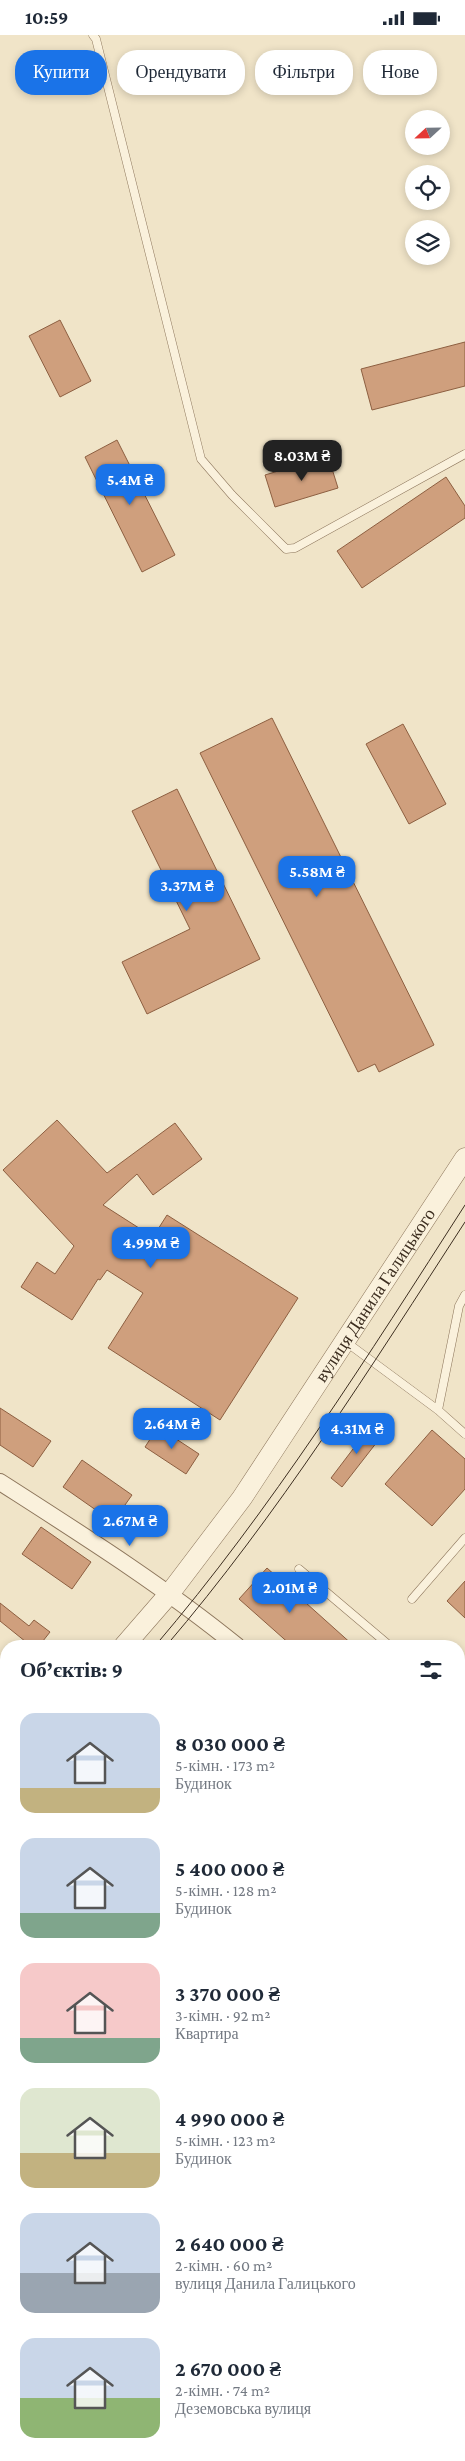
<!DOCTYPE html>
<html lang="uk">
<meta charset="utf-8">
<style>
:root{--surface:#fff;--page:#f6f6f7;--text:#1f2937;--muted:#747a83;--accent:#1a73e8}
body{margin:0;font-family:"Crimson Pro",serif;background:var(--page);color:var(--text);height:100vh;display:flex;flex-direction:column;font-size:19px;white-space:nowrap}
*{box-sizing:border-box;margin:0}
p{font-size:16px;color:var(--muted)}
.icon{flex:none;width:28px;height:28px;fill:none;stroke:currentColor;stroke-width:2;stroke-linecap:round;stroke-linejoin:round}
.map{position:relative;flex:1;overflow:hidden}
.side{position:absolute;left:0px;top:1605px;width:465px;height:821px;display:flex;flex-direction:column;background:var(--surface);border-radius:20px 20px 0 0;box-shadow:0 2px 8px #0003}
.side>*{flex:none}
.hud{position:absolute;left:15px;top:15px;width:435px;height:45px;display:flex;gap:10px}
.needle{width:32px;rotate:248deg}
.fabs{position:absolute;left:405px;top:75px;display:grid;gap:10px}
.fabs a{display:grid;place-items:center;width:45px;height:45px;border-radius:50%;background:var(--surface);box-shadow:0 2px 8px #0003;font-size:25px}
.price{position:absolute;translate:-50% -42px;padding:0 11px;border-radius:10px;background:var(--accent);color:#fff;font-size:16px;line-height:32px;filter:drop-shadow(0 1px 2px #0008)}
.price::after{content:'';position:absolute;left:50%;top:30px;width:15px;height:11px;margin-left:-8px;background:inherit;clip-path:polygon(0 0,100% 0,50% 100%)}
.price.current{background:#222;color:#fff}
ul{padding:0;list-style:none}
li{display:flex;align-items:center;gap:15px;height:125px;padding:0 20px}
li span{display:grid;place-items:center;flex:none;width:140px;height:100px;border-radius:15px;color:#555}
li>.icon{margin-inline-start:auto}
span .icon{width:60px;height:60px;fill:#fffc;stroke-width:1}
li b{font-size:21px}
h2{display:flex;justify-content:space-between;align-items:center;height:60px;padding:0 20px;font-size:21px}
.chip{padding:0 18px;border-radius:20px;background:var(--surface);box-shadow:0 2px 8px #0003;font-size:18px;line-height:45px}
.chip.current{background:var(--accent);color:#fff}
.status{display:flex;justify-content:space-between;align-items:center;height:35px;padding:0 25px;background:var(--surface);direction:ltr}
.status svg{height:14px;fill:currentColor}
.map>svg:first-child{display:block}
.building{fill:#cf9f7d;stroke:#8d5f41}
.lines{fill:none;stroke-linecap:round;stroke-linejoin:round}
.service-casing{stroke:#8d765c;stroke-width:9}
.minor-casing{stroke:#8d765c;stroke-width:18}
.tertiary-casing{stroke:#8d765c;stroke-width:21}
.service{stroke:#faf1dc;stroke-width:8}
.minor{stroke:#faf1dc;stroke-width:16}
.tertiary{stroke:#faf1dc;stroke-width:20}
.tram{stroke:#3d2e20;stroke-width:1}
.rail-casing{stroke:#3d2e20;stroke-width:5.5}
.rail{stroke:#f7eed8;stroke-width:4;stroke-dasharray:11;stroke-linecap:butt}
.labels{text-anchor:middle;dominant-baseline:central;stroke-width:4;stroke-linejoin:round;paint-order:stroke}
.street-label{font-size:18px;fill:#3d2e20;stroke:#f7eed8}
</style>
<div class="status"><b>10:59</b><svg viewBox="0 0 49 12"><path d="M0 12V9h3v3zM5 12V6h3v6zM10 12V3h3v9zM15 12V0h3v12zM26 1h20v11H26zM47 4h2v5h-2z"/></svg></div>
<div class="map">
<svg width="465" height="2426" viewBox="0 0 465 2426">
<rect width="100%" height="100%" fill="#f0e4c8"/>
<path class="building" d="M60,285L91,346L60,362L29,301Z
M465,307V351L372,375L361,334Z
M117,405L175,520L142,537L85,422Z
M328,421L338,453L275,472L265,440Z
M446,442L465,471V483L362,553L337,516Z
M272,683L434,1010L379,1037L375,1029L358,1037L200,718Z
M403,689L446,769L409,789L366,709Z
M177,754L260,924L147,979L122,927L190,894L132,776Z
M57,1085L107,1138L175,1088L202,1124L153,1160L137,1139L103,1170L153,1202L167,1180L298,1263L220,1385L108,1313L143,1258L107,1235L100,1245L98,1244L72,1285L21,1252L37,1227L55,1239L74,1211L3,1135Z
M0,1373L51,1406L33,1432L0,1410Z
M372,1389L384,1398L342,1452L331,1443Z
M158,1392L199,1419L186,1439L145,1412Z
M432,1395L465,1424V1454L432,1491L385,1449Z
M82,1425L132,1460L113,1487L63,1452Z
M41,1492L91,1527L72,1554L22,1519Z
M267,1533L354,1611H292L239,1564Z
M465,1546V1583L447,1566Z
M0,1568L29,1591L34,1585L50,1597L39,1611H31L0,1586Z"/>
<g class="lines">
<defs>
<path id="service" d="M93,0L96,4L201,424L232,460L286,514L295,513L465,419
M346,1307L438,1375L465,1399
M438,1375L459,1271L465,1260
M299,1534L390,1611
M412,1564L465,1503
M459,1670L465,1676
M459,1802L465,1807
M459,1874L465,1867
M459,2115L465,2120
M459,2166L465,2167
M0,2273V2294
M402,2420L404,2426"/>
<path id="minor" d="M0,1447C81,1499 162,1550 237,1611
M0,2003L6,2008
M0,2120L6,2121
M459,2323L465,2336
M0,2364L6,2365
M267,2420L272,2426"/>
<g id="tertiary">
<path id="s1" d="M124,1611L170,1558L242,1463L465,1123"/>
<path d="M0,1750L6,1745"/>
</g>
</defs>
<use href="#service" class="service-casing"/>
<use href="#minor" class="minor-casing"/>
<use href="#tertiary" class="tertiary-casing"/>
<use href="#service" class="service"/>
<use href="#minor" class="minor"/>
<use href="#tertiary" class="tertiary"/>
<path class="tram" d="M155,1611C271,1475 368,1321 465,1170
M166,1611C278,1480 371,1332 465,1187
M0,1786L6,1782
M0,1797L6,1793"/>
<defs>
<path id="rail" d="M0,1937L6,1942
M0,1947L6,1951
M0,1970L6,1974
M459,2252L465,2256
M459,2274L465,2278"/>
</defs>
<use href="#rail" class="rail-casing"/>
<use href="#rail" class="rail"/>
</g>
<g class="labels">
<g class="street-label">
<text stroke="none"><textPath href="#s1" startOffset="432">вулиця Данила Галицького</textPath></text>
</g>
</g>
</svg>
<div class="fabs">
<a><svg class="needle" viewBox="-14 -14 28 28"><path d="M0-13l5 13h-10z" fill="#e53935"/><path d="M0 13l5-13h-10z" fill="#747a83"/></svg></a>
<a><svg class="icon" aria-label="locate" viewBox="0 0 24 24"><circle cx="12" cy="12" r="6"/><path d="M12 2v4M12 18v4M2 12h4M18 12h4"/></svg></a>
<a><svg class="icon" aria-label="layers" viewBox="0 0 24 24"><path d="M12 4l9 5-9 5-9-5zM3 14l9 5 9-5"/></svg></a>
</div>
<b class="price current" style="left:302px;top:447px">8.03M ₴</b>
<b class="price" style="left:130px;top:471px">5.4M ₴</b>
<b class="price" style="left:317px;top:863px">5.58M ₴</b>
<b class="price" style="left:187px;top:877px">3.37M ₴</b>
<b class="price" style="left:151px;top:1234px">4.99M ₴</b>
<b class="price" style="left:172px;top:1415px">2.64M ₴</b>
<b class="price" style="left:357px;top:1420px">4.31M ₴</b>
<b class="price" style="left:130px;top:1512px">2.67M ₴</b>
<b class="price" style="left:290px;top:1579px">2.01M ₴</b>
<div class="hud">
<a class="chip current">Купити</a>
<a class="chip">Орендувати</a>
<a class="chip">Фільтри</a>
<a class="chip">Нове</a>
</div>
<section class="side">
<h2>Об’єктів: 9<svg class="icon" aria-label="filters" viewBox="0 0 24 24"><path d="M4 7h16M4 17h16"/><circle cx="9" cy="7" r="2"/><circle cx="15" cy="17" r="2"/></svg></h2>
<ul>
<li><span style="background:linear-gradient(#c9d6e8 75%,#c2b280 0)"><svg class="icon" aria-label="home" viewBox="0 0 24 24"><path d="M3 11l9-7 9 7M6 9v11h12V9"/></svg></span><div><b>8 030 000 ₴</b><p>5-кімн. · 173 m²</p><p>Будинок</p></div></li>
<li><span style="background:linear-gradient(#c9d6e8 75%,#7fa58c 0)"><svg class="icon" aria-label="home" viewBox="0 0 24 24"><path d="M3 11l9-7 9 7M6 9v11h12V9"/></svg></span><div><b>5 400 000 ₴</b><p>5-кімн. · 128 m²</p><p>Будинок</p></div></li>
<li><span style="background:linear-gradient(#f6c9c9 75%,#7fa58c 0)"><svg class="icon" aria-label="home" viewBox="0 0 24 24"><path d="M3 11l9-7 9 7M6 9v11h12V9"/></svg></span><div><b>3 370 000 ₴</b><p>3-кімн. · 92 m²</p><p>Квартира</p></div></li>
<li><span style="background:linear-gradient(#dfe7d0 65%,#c2b280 0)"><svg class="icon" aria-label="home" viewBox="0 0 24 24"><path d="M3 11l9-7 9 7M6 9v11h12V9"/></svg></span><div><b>4 990 000 ₴</b><p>5-кімн. · 123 m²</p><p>Будинок</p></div></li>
<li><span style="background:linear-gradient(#c9d6e8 60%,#9aa5b1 0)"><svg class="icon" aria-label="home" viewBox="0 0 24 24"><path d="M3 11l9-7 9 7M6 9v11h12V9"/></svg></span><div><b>2 640 000 ₴</b><p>2-кімн. · 60 m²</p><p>вулиця Данила Галицького</p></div></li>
<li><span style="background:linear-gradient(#c9d6e8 60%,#8fb573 0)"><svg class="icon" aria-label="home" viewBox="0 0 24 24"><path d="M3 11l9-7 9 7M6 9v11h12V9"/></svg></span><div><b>2 670 000 ₴</b><p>2-кімн. · 74 m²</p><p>Деземовська вулиця</p></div></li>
</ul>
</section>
</div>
